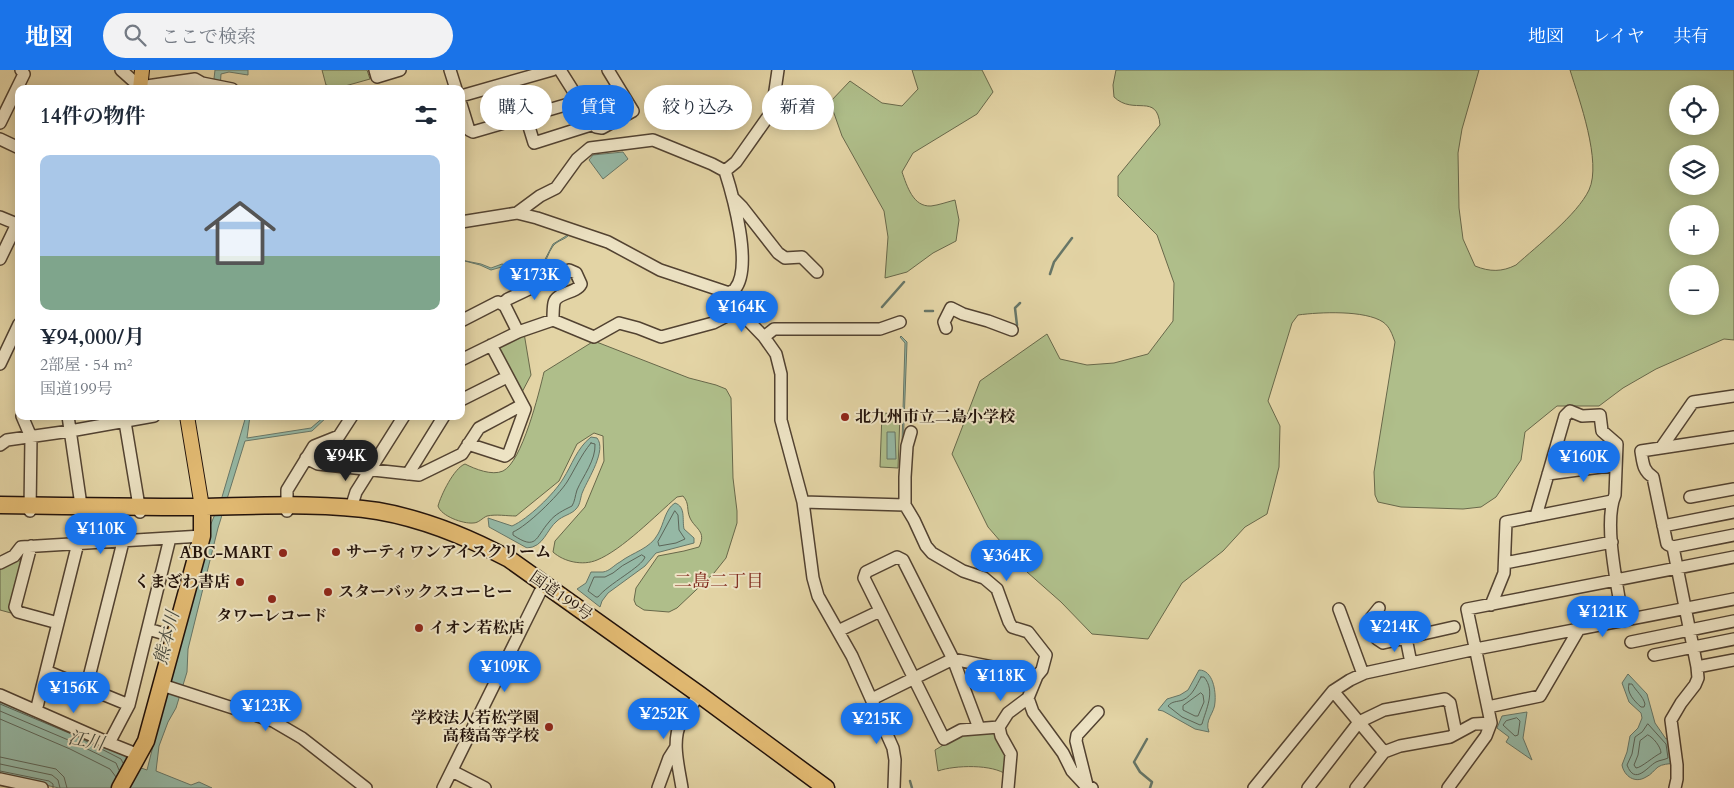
<!DOCTYPE html>
<html lang="ja">
<meta charset="utf-8">
<style>
:root{--surface:#fff;--page:#f2f2f3;--text:#1f2937;--muted:#747a83;--line:#e0e1e3;--accent:#1a73e8}
body{margin:0;font-family:Cardo,"Noto Serif JP",serif;background:var(--page);color:var(--text);height:100vh;display:flex;flex-direction:column;font-size:19px;white-space:nowrap}
*{box-sizing:border-box;margin:0}
p{font-size:16px;color:var(--muted)}
.icon{flex:none;width:28px;height:28px;fill:none;stroke:currentColor;stroke-width:2;stroke-linecap:round;stroke-linejoin:round}
.map{position:relative;flex:1;overflow:hidden}
.side{position:absolute;left:15px;top:15px;width:450px;height:335px;display:flex;flex-direction:column;background:var(--surface);border-radius:10px;box-shadow:0 2px 12px #0003}
.side>*{flex:none}
.top-card{position:absolute;left:480px;top:15px;width:475px;height:45px;display:flex;gap:10px}
.fabs{position:absolute;left:1669px;top:15px;display:grid;gap:10px}
.fabs a{display:grid;place-items:center;width:50px;height:50px;border-radius:50%;background:var(--surface);box-shadow:0 2px 12px #0003;font-size:25px}
.price{position:absolute;translate:-50% -42px;padding:0 11px;border-radius:18px;background:var(--accent);color:#fff;font-size:16px;line-height:32px;filter:drop-shadow(0 1px 2px #0008)}
.price::after{content:'';position:absolute;left:50%;top:30px;width:15px;height:11px;margin-left:-8px;background:inherit;clip-path:polygon(0 0,100% 0,50% 100%)}
.price.on{background:#222;color:#fff}
ul{padding:0;list-style:none}
li{display:grid;align-content:center;gap:10px;height:265px;padding:0 25px}
li+li{border-top:1px solid var(--line)}
li span{display:grid;place-items:center;height:155px;border-radius:10px;color:#555}
li>.icon{margin-inline-start:auto}
span .icon{width:90px;height:90px;fill:#fffc;stroke-width:1}
li b{font-size:21px}
h2{display:flex;justify-content:space-between;align-items:center;height:60px;padding:0 25px;font-size:21px}
.pill{padding:0 18px;border-radius:22px;background:var(--surface);box-shadow:0 2px 12px #0003;font-size:18px;line-height:45px}
.pill.on{background:var(--accent);color:#fff}
header{display:flex;align-items:center;gap:30px;box-sizing:border-box;height:70px;padding:0 25px;background:var(--accent);color:#fff}
header strong{font-size:24px}
nav{display:flex;gap:28px;margin-inline-start:auto;font-size:18px}
.search{width:350px;height:45px;background:var(--page);display:flex;align-items:center;gap:12px;box-sizing:border-box;padding:0 18px;border-radius:28px;color:var(--muted);font-size:19px}
.map>svg:first-child{display:block}
.green{fill:#afbe8a;stroke:#68684a;fill-rule:evenodd}
.water{fill:#95b8a5;stroke:#677667}
.lines{fill:none;stroke-linecap:round;stroke-linejoin:round}
.shore{stroke:#5c6558;stroke-width:1}
.stream{stroke:#677667;stroke-width:2.5}
.minor-casing{stroke:#524231;stroke-width:14}
.major-casing{stroke:#22120a;stroke-width:16}
.highway-casing{stroke:#22120a;stroke-width:19}
.minor{stroke:#ede3c4;stroke-width:11}
.major{stroke:#e2ba72;stroke-width:14}
.highway{stroke:#e2ba72;stroke-width:16}
.poi-dot{fill:#8f2418;stroke:#ede3c4;stroke-width:2}
.labels{text-anchor:middle;dominant-baseline:central;stroke-width:4;stroke-linejoin:round;paint-order:stroke}
.poi-label{font-size:16px;font-weight:bold;fill:#22120a;stroke:#ede3c4;text-anchor:start}
.street-label{font-size:16px;fill:#22120a;stroke:#ede3c4}
.neighbourhood-label{font-size:18px;fill:#7a1f14;stroke:#ede3c4}
.water-label{font-size:18px;font-style:italic;fill:#4a4c40;stroke:#ede3c4}
</style>
<header>
<strong>地図</strong>
<div class="search"><svg class="icon" aria-label="search" viewBox="0 0 24 24"><circle cx="10" cy="10" r="6"/><path d="M15 15l6 6"/></svg>ここで検索</div>
<nav><a>地図</a><a>レイヤ</a><a>共有</a></nav>
</header>
<div class="map">
<svg width="1734" height="718" viewBox="0 0 1734 718">
<rect width="100%" height="100%" fill="#e3d4a5"/>
<filter id="stains"><feTurbulence type="fractalNoise" baseFrequency=".004" numOctaves="4"/><feColorMatrix values="0 0 0 0 .2 0 0 0 0 .09 0 0 0 0 .02 0 0 0 .5 -.17"/></filter>
<radialGradient id="worn" r=".72"><stop offset=".6" stop-color="#630" stop-opacity="0"/><stop offset="1" stop-color="#630" stop-opacity=".3"/></radialGradient>
<path class="green" d="M322,0H367L370,9L338,18L326,15Z
M912,0H982L993,22L977,44L913,83L902,102C907,116 913,137 931,136C939,135 947,132 955,130L959,150L956,171L933,183L907,202L885,208L888,167L884,141L842,66L830,32L850,11L882,33L902,36L918,19Z
M1116,0H1479L1462,59L1458,83L1459,138L1463,169L1475,196C1490,202 1502,202 1516,195C1537,176 1577,145 1589,120C1602,92 1579,29 1570,0H1734V270L1724,269L1656,299L1623,318L1599,336H1557L1525,362L1521,390L1496,427L1481,437L1463,439L1401,437L1378,432L1375,425L1374,402L1395,272C1392,264 1390,257 1383,252C1365,240 1320,242 1298,245L1292,253L1268,331L1280,356L1279,397L1267,444L1245,457L1223,481L1182,513L1148,569L1092,564L1061,532L1027,502L988,457L952,384L980,311L1047,264L1060,289L1087,295L1114,293L1148,284L1173,251L1174,213L1157,165L1118,126V106L1160,55C1157,22 1134,46 1114,27L1113,15ZM1678,24H1710V56H1678ZM1678,84H1710V116H1678ZM1678,144H1710V176H1678ZM1678,204H1710V236H1678Z
M524,263L531,305L521,324L498,280L499,276Z
M594,271L689,308L716,315L726,319L731,328L733,408L737,441V453L726,488L714,503L677,538L669,542L644,540L636,535L634,530L636,518L658,486L684,481L699,477C707,461 695,459 690,448C686,439 690,434 683,426L677,427C656,445 622,480 597,490C583,496 564,492 553,482L555,471L585,437L604,391L603,366L594,363L577,374L559,411L516,446C507,446 496,444 487,446C482,448 479,453 473,453C463,454 441,446 438,436C441,425 454,398 465,394C475,399 492,406 503,401C522,392 539,323 544,302Z
M882,343L900,344L898,398L880,397Z
M16,490L23,492L11,543L0,540V497Z
M997,661L1008,681L1007,705C993,694 955,695 938,701L935,680L962,664Z"/>
<path class="water" d="M215,0H248V5L229,2L221,4L220,19L213,17Z
M623,82L628,89L603,109L589,90L593,85Z
M568,163L570,164C565,170 558,170 553,176C548,183 546,192 542,199L517,200L505,196L491,200L480,195L461,190L481,194L491,198L502,194L516,198L541,197L553,174L566,166Z
M901,266L907,272L902,407L901,406L905,273L900,267Z
M246,346H250L247,368L311,358L325,346H328L312,361L245,371L218,458L188,579L187,602L176,638L168,652L159,676L156,701L191,715L199,712L212,718H59L0,705V629L125,685L129,694L147,700L206,466L222,427Z
M887,362H895L896,389H887Z
M591,367L597,368C607,380 588,409 583,421C580,427 581,434 576,439C572,444 562,446 557,451C546,460 544,477 527,478L489,457L488,448L512,456C528,449 554,424 563,409C572,395 577,378 591,367Z
M675,433C686,437 682,449 684,459L694,468V473L656,483L645,496L608,523L602,531L600,537L577,519L586,513L591,502C595,502 599,502 603,502C610,501 614,495 620,492C633,482 650,479 658,464C664,454 665,439 675,433Z
M1199,600C1213,600 1216,621 1215,632C1215,643 1204,650 1209,662L1195,659L1163,641L1158,640L1167,629L1180,625L1188,620Z
M1628,604L1647,624L1655,653L1666,669L1670,667L1674,693C1669,694 1662,694 1658,697C1654,700 1651,705 1646,707C1635,714 1624,706 1622,695L1627,682L1630,666L1638,658L1642,648L1641,643L1629,632L1622,613Z
M1527,642L1523,668L1532,690L1506,672L1509,667L1497,658L1502,646Z"/>
<g class="lines">
<path class="shore" d="M591,373L595,374C596,390 583,406 577,420C575,426 575,431 572,436C564,440 555,444 549,452C535,468 537,481 513,465V462C527,456 558,426 567,412C575,399 581,385 591,373Z
M675,441L678,445L679,460L685,469L676,473L659,476L658,472Z
M642,485L645,487C642,497 608,514 598,527H596L588,521L594,507H605L613,503L622,496Z
M1201,607H1204C1216,621 1206,639 1202,654L1200,655L1182,647L1168,636C1172,631 1177,632 1183,630C1193,625 1196,616 1201,607Z
M1629,614H1632C1636,621 1643,626 1645,634L1644,637H1641C1634,631 1626,622 1629,614Z
M1201,623L1203,625L1204,632L1198,646H1195L1183,640V636Z
M0,634L76,666L121,689L123,693
M0,641L73,672L116,693L119,700
M1517,648L1520,651L1518,665L1515,666L1503,655L1506,651Z
M0,649L70,679L110,699L116,707
M1648,654L1666,674L1668,688C1664,690 1660,690 1656,692C1647,697 1635,716 1627,695L1632,684L1635,667L1642,662Z
M1648,665C1653,667 1661,677 1661,683C1654,686 1641,698 1636,698L1634,695L1638,685L1640,671Z
M0,687L56,699L64,707L67,718
M0,694L52,705L58,710L60,718
M0,701L49,711L53,714V718"/>
<path class="stream" d="M1050,204L1054,192L1072,168
M882,237L904,212
M925,241H933
M1015,257L1017,255L1015,238L1020,233
M1147,669L1134,692L1140,702L1152,712L1150,718
M910,711L912,718"/>
<defs>
<path id="minor" d="M121,0L140,17L195,9L202,13L232,19
M375,0L377,7L400,0
M450,0L456,19
M560,0L596,57L602,58L633,41L608,0
M461,26L552,0
M461,34L469,60L473,62L579,31
M526,47L534,73L594,54
M0,53L24,4L21,0
M0,69L19,78
M725,101L736,92L772,41L778,0
M734,129L742,137L778,183L785,188L802,187L817,202
M517,143L540,126L556,118L577,89L590,78L653,70L712,94L725,101C733,126 753,197 735,219C734,221 731,221 729,223
M0,147L17,154L0,189
M461,152L517,143L537,148L608,172L660,200L729,223L738,240L764,267L776,284L781,304V350L803,432L813,508L818,526L852,586L893,678L895,690L894,718
M502,234L508,229L569,200L576,203L581,214C576,224 556,222 554,233C553,238 553,245 553,250
M461,251L498,232L505,236L518,262
M946,258L944,252L951,238L963,244L988,251L1012,260
M764,267L774,259H880L900,252
M461,290L518,262L553,250L594,267L619,253L638,258L661,267L713,253L738,240
M0,294L19,254
M461,330L507,307
M22,346L31,367L30,441
M68,346L82,442
M124,346L140,442
M911,362L907,376L905,407V435L914,450L926,476L932,483L963,501L984,508L997,519L1009,552L1012,557L1028,562L1046,585L1042,600L1037,606L1028,628L1008,643L999,657L1001,666L1011,684L1008,718
M468,374L505,386L509,383L525,339L491,275
M0,375L7,370L70,361L154,346
M1661,378L1693,332L1734,326
M306,388L318,394L419,405L462,384L479,358L522,335
M408,404L444,346
M1548,404L1616,395
M1690,427L1734,419
M803,432L905,435
M351,438L356,422L404,346
M287,441V420L314,376L339,366L352,346
M1536,446L1565,346L1570,341L1582,346L1600,345L1602,361L1617,374L1615,425C1603,453 1618,519 1623,551
M1663,456L1734,442
M31,476L15,537L18,542L58,553
M1673,477L1734,465
M0,493L14,486L21,477L202,466
M1505,493L1612,472
M1491,535L1504,503L1506,452L1612,431
M1379,538L1371,548L1377,569L1383,573L1454,557
M1339,539L1363,604
M148,559L175,567
M838,561L880,541
M1406,568L1411,593
M1631,572L1734,551
M1654,585L1734,569
M1697,597L1734,590
M46,601L129,635
M162,615L273,651L302,668L366,718
M86,619L123,472
M1333,621L1384,682
M0,625L109,673L139,685
M1028,628L1033,642L1063,683L1072,701L1085,715L1092,718
M872,629L953,589L1037,606
M1488,637L1540,626L1579,559
M36,641L78,473
M979,658L953,589L903,490L897,487L866,502L864,508L944,669L961,660L999,657
M109,673L129,635L170,468
M452,701L485,718
M0,709L42,718
M1087,715L1076,671L1077,665L1098,642
M443,718L540,522L546,515
M658,718L669,688L676,677
M682,718C679,698 671,671 681,652C684,645 690,638 694,632
M1254,718L1333,621L1350,610L1365,603L1476,579L1734,529
M1308,718L1359,652L1384,640L1445,629L1450,633L1456,663
M1356,718L1384,682L1400,676L1450,667L1474,654L1491,653
M1448,718L1486,666L1491,653L1467,539L1734,487
M1675,718L1677,709V695L1671,650L1681,633L1695,615L1698,608L1697,597L1673,477L1667,474L1653,407C1643,401 1643,393 1641,381L1734,367"/>
<path id="major" d="M140,19L142,0
M187,346L202,437"/>
<path id="highway" d="M0,435C67,436 134,437 200,437C258,436 322,432 378,441C424,449 468,467 509,489L700,625L826,718
M120,718L146,671L202,466V437"/>
</defs>
<use href="#minor" class="minor-casing"/>
<use href="#major" class="major-casing"/>
<use href="#highway" class="highway-casing"/>
<use href="#minor" class="minor"/>
<use href="#major" class="major"/>
<use href="#highway" class="highway"/>
</g>
<g class="poi-dot">
<circle cx="845" cy="347" r="5"/>
<circle cx="336" cy="482" r="5"/>
<circle cx="283" cy="483" r="5"/>
<circle cx="240" cy="512" r="5"/>
<circle cx="328" cy="522" r="5"/>
<circle cx="272" cy="529" r="5"/>
<circle cx="419" cy="558" r="5"/>
<circle cx="549" cy="657" r="5"/>
</g>
<g class="labels">
<g class="poi-label">
<text x="855" y="347">北九州市立二島小学校</text>
<text x="346" y="482">サーティワンアイスクリーム</text>
<text x="273" y="483" text-anchor="end">ABC-MART</text>
<text x="230" y="512" text-anchor="end">くまざわ書店</text>
<text x="338" y="522">スターバックスコーヒー</text>
<text x="272" y="546" text-anchor="middle">タワーレコード</text>
<text x="429" y="558">イオン若松店</text>
<text x="539" y="648" text-anchor="end">学校法人若松学園<tspan x="539" dy="18">高稜高等学校</tspan></text>
</g>
<g class="street-label">
<text transform="translate(561 526) rotate(35)">国道199号</text>
</g>
<g class="neighbourhood-label">
<text x="719" y="511">二島二丁目</text>
</g>
<g class="water-label">
<text transform="translate(167 568) rotate(-76)">熊本川</text>
<text transform="translate(86 671) rotate(11)">江川</text>
</g>
</g>
<rect width="100%" height="100%" filter="url(#stains)"/>
<rect width="100%" height="100%" fill="url(#worn)"/>
</svg>
<div class="fabs">
<a><svg class="icon" aria-label="locate" viewBox="0 0 24 24"><circle cx="12" cy="12" r="6"/><path d="M12 2v4M12 18v4M2 12h4M18 12h4"/></svg></a>
<a><svg class="icon" aria-label="layers" viewBox="0 0 24 24"><path d="M12 4l9 5-9 5-9-5zM3 14l9 5 9-5"/></svg></a>
<a>+</a>
<a>−</a>
</div>
<b class="price" style="left:535px;top:231px">¥173K</b>
<b class="price" style="left:742px;top:263px">¥164K</b>
<b class="price on" style="left:346px;top:412px">¥94K</b>
<b class="price" style="left:1584px;top:413px">¥160K</b>
<b class="price" style="left:101px;top:485px">¥110K</b>
<b class="price" style="left:1007px;top:512px">¥364K</b>
<b class="price" style="left:1603px;top:568px">¥121K</b>
<b class="price" style="left:1395px;top:583px">¥214K</b>
<b class="price" style="left:505px;top:623px">¥109K</b>
<b class="price" style="left:1001px;top:632px">¥118K</b>
<b class="price" style="left:74px;top:644px">¥156K</b>
<b class="price" style="left:266px;top:662px">¥123K</b>
<b class="price" style="left:664px;top:670px">¥252K</b>
<b class="price" style="left:877px;top:675px">¥215K</b>
<div class="top-card">
<a class="pill">購入</a>
<a class="pill on">賃貸</a>
<a class="pill">絞り込み</a>
<a class="pill">新着</a>
</div>
<section class="side">
<h2>14件の物件<svg class="icon" aria-label="filters" viewBox="0 0 24 24"><path d="M4 7h16M4 17h16"/><circle cx="9" cy="7" r="2"/><circle cx="15" cy="17" r="2"/></svg></h2>
<ul>
<li><span style="background:linear-gradient(#a9c7e8 65%,#7fa58c 0)"><svg class="icon" aria-label="home" viewBox="0 0 24 24"><path d="M3 11l9-7 9 7M6 9v11h12V9"/></svg></span><div><b>¥94,000/月</b><p>2部屋 · 54 m²</p><p>国道199号</p></div></li>
</ul>
</section>
</div>
